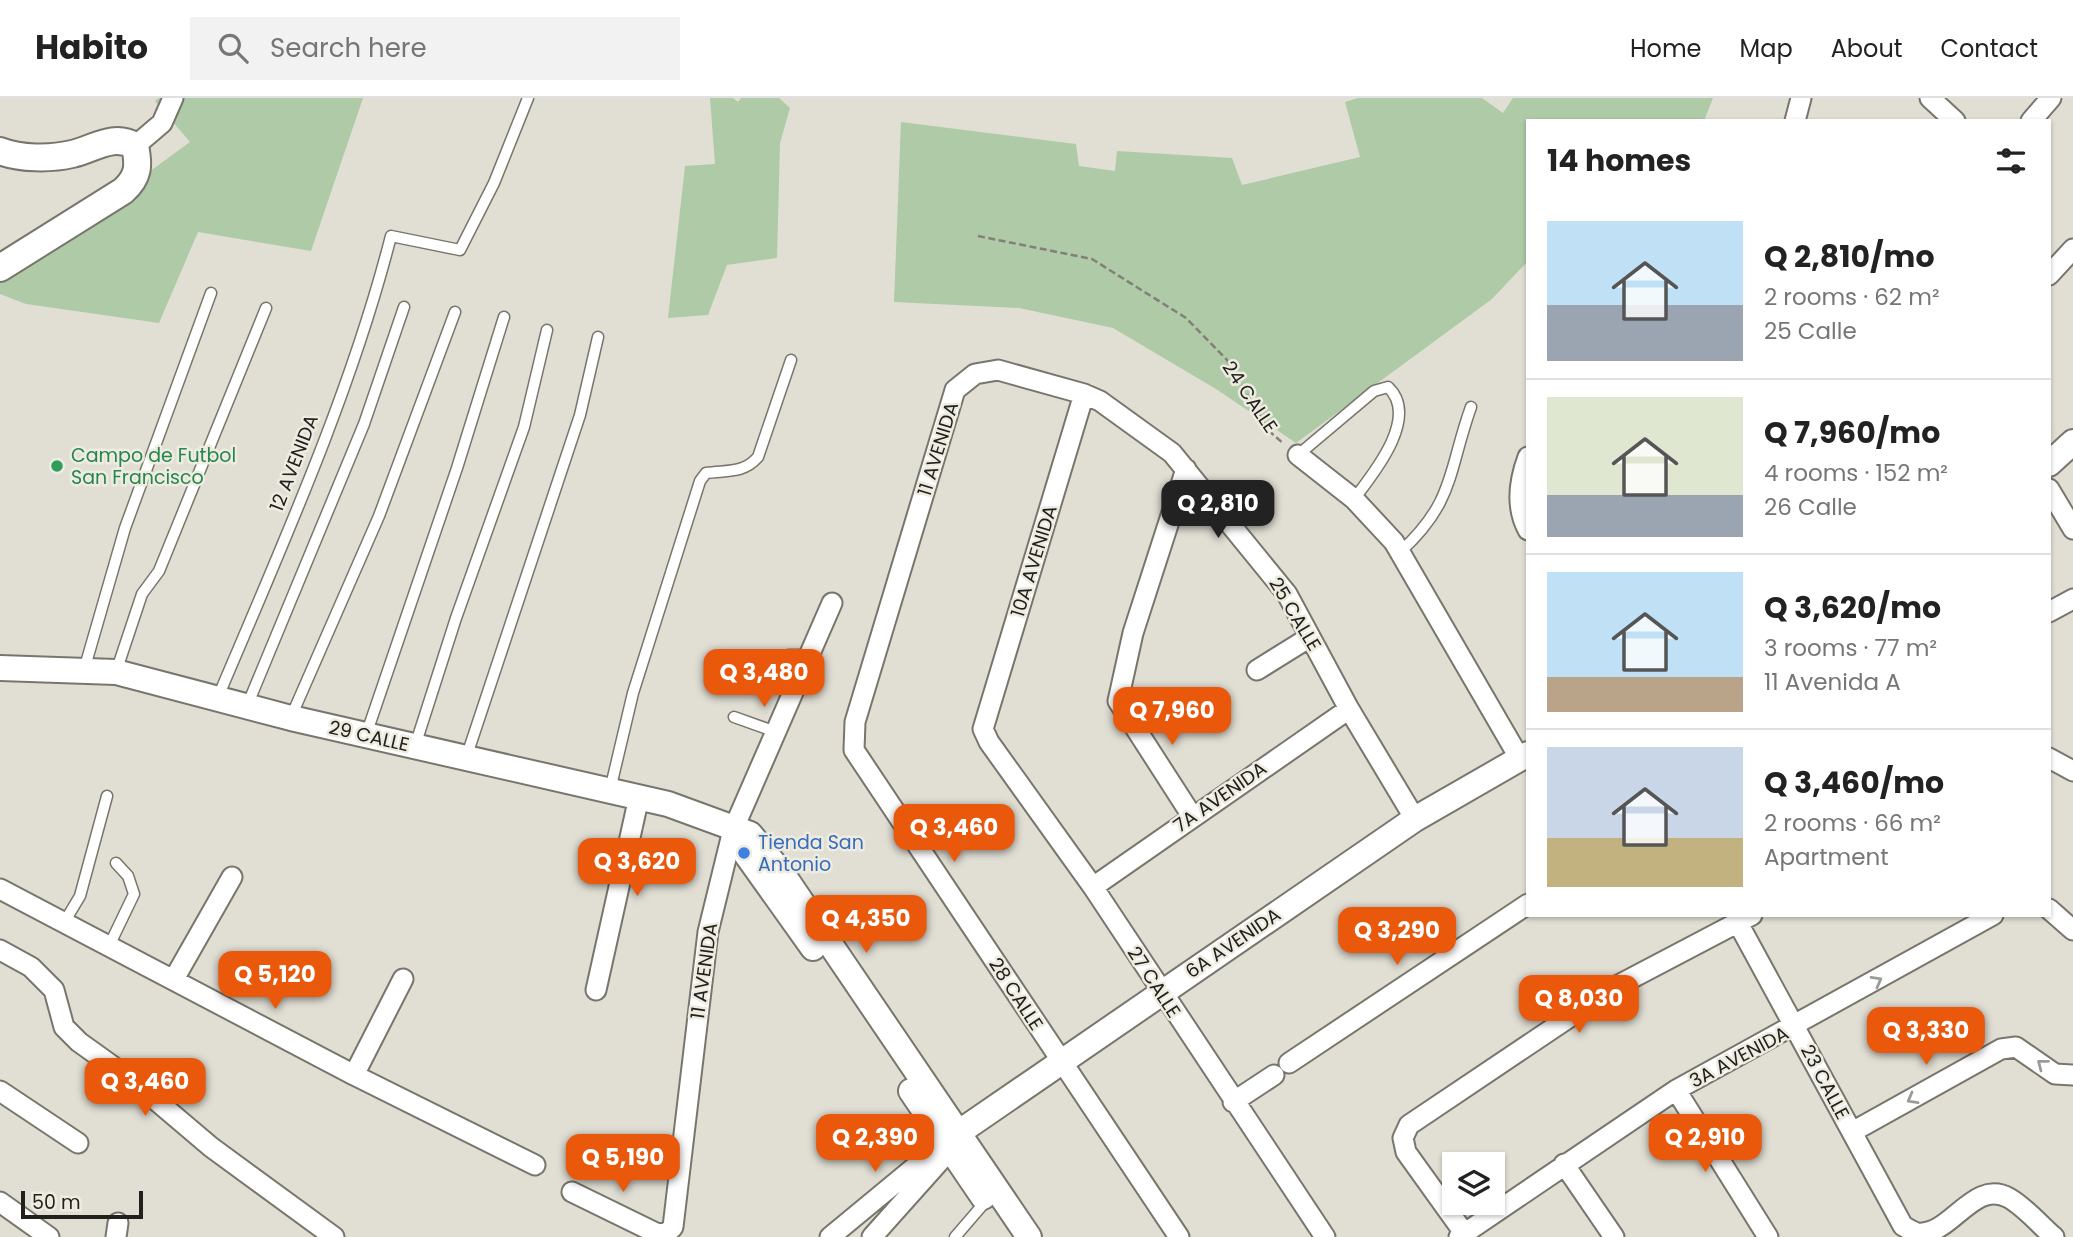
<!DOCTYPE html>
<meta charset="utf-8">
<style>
:root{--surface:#fff;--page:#f2f2f2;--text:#222;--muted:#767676;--line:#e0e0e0;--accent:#ea580c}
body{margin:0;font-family:Poppins,sans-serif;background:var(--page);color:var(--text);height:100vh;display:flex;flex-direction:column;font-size:26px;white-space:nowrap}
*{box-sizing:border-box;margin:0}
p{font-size:23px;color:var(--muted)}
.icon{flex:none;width:38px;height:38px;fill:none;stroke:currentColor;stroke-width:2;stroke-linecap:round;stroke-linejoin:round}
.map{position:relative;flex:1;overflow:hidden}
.panel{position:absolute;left:1526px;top:21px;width:525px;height:798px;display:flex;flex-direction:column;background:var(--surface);border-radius:0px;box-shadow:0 2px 5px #0004}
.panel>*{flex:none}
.controls{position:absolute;left:1442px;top:1054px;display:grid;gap:14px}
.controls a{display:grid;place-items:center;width:63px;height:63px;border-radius:0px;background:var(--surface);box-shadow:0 2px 5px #0004;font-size:35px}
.scale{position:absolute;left:21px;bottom:18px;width:122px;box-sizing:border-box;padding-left:7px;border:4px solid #21201c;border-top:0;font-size:19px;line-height:24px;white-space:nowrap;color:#21201c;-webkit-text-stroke:5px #eeece1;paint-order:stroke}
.price{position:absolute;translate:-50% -60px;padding:0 16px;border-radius:14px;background:var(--accent);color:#fff;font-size:23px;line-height:46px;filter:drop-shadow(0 2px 4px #0008)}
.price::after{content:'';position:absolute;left:50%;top:42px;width:21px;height:16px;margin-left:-10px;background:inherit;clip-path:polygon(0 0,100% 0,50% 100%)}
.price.on{background:#222;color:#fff}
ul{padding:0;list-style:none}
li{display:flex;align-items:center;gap:21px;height:175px;padding:0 21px}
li+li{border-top:2px solid var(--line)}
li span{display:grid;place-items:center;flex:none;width:196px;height:140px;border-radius:0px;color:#555}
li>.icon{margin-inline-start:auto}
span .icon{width:84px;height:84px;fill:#fffc;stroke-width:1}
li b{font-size:30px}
h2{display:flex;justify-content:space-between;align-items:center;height:84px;padding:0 21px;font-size:30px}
header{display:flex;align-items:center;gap:42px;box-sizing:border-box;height:98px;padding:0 35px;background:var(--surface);border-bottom:2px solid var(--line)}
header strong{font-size:33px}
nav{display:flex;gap:38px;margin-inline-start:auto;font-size:24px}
.search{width:490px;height:63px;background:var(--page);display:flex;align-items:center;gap:18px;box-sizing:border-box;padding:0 24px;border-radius:0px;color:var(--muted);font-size:26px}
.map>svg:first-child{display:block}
.green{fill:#aecaa7}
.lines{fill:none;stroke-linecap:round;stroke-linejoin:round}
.service-casing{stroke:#78766c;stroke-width:13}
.minor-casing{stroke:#78766c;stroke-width:23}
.tertiary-casing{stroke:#78766c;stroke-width:28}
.secondary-casing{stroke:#78766c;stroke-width:30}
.path{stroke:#828078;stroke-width:2.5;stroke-dasharray:7 3.5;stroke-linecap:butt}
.service{stroke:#fff;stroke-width:10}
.minor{stroke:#fff;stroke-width:19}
.tertiary{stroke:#fff;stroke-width:24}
.secondary{stroke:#fff;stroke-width:26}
.oneway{stroke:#9b9b99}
.leisure-dot{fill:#2e9e5b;stroke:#eeece1;stroke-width:2.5}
.shop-dot{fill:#3f7fe0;stroke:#eeece1;stroke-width:2.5}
.labels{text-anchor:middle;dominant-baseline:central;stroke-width:5;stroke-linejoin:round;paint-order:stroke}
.street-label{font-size:19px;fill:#21201c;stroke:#eeece1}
.leisure-label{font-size:19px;fill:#27864d;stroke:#eeece1;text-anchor:start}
.shop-label{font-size:19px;fill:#366cbe;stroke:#eeece1;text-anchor:start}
</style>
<header>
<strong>Habito</strong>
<div class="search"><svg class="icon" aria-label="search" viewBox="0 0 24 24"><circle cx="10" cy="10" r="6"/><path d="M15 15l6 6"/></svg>Search here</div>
<nav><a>Home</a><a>Map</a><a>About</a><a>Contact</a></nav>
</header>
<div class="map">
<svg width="2073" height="1139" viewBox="0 0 2073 1139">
<rect width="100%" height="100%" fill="#e1dfd4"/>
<path class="green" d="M159,0H363L311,153L198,134L159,225L26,206L0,196V183L190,44L155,3Z
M710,0H733L738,4L741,0H779L790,10L780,45L777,160L727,167L708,217L668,220L685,68L715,66Z
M1358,0H1482L1503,15L1513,0H1713L1704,23H1528V163L1492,201L1296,345L1216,291L1113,230L1019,210L894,204L901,24L1076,46L1079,68L1115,73L1117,53L1232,60L1242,87L1360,59L1345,4Z"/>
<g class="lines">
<defs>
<path id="service" d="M1298,357L1374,293L1388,289C1420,319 1374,375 1354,401
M1400,454C1455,404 1448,373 1471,309
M84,572L125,430L211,195
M116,574L142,496L159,473L266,210
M777,587L781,567L788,557H809
M218,599C281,450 351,295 391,138L460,152L494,85L528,0
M247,608L364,326L404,209
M291,619L379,418L455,214
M734,619L776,634
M366,637L457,370L504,219
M415,648L456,520L524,329L547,232
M466,660L580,317L598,239
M610,692L633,595L700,383L706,375C727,372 743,376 758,359L791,262
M65,823L80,798L107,698
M109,848L134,796L128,778L116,765
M955,1139L986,1103"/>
<path id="minor" d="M1930,0L1955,23
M1795,23L1801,0
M2031,23L2051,0
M135,48L162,25L173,0
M2049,177L2073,151
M1084,296L983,631L989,644L1093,789L1325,1139
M1298,357L1354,401L1394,444L1520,661
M1528,359C1519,383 1515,408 1528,432
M1186,371L1133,535L1118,603L1192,718
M2049,391L2073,431
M2049,514L2073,501
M1257,572L1310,539
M2049,660L2073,673
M1093,789L1349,611
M0,791L354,977L535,1067
M2049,811L2073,832
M1738,825L1903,1128C1907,1130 1913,1134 1917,1135C1951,1139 1973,1080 2009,1100C2025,1109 2040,1127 2054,1139
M0,852L31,869L54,892L64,929L79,944L132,982L211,1049L334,1139
M174,881L232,779
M596,892L639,699
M1289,965L1528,806
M354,977L403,881
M1676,992L1768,1139
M0,993L78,1045
M1233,1004L1274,977
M1852,1034L2001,951L2016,949L2055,976L2073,977
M1564,1066L1614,1139
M572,1094L658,1136L667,1135L673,1129L708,834L733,732L832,505
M0,1104L49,1139
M116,1139L118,1125
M830,1139L945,1044
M872,1139L947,1055
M1179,1139L854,652L855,624L955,292L975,276L998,272L1084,296L1100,303L1172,355L1287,496L1349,611L1415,721
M1459,1139L1676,992L1993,817
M1467,1139L1406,1054L1403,1040L1409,1027L1613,890L1752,817"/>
<path id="tertiary" d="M2049,366L2073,344
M0,570L116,574L291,620L668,706L750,736L784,778L1029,1139
M741,749L813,850
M911,993L983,1099
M945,1044L1415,721L1528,656"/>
<path id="secondary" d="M0,53C20,61 51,61 72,56C94,51 113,35 135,48C139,67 139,79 123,93L0,170"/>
</defs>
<use href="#service" class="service-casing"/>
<use href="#minor" class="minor-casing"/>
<use href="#tertiary" class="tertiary-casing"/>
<use href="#secondary" class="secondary-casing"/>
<path class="path" d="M978,138L1092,161L1186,220L1227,262L1269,333L1284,346"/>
<use href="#service" class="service"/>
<use href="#minor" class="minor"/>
<use href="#tertiary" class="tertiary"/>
<use href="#secondary" class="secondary"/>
</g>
<defs><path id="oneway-chevron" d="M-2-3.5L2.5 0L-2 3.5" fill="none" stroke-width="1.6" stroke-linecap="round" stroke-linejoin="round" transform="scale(1.75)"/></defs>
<g class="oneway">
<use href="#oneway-chevron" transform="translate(1877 883) rotate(-29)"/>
<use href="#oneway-chevron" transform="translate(2042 966) rotate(-142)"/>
<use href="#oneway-chevron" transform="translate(1912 1001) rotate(151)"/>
</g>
<circle class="leisure-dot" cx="57" cy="368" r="7"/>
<circle class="shop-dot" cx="744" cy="755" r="7"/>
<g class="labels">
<g class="street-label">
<text transform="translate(1250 299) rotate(56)">24 CALLE</text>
<text transform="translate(938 351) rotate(-73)">11 AVENIDA</text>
<text transform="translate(294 365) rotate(-69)">12 AVENIDA</text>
<text transform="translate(1034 463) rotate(-73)">10A AVENIDA</text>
<text transform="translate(1295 516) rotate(59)">25 CALLE</text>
<text transform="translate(369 638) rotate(13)">29 CALLE</text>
<text transform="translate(1220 699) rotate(-35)">7A AVENIDA</text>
<text transform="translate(1233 845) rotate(-34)">6A AVENIDA</text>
<text transform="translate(704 873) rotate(-82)">11 AVENIDA</text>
<text transform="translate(1154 884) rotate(57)">27 CALLE</text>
<text transform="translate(1016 896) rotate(57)">28 CALLE</text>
<text transform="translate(1739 959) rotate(-28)">3A AVENIDA</text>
<text transform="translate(1825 984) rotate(62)">23 CALLE</text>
</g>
<g class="leisure-label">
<text x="71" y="357">Campo de Futbol<tspan x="71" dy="22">San Francisco</tspan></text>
</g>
<g class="shop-label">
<text x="758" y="744">Tienda San<tspan x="758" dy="22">Antonio</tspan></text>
</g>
</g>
</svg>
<div class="controls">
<a><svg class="icon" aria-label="layers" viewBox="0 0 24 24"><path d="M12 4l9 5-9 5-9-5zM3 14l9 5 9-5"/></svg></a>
</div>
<div class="scale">50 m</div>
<b class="price on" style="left:1218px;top:442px">Q 2,810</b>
<b class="price" style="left:764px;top:611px">Q 3,480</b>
<b class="price" style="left:1172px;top:649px">Q 7,960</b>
<b class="price" style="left:954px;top:766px">Q 3,460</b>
<b class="price" style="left:637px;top:800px">Q 3,620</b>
<b class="price" style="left:866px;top:857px">Q 4,350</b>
<b class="price" style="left:1397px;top:869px">Q 3,290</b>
<b class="price" style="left:275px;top:913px">Q 5,120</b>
<b class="price" style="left:1579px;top:937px">Q 8,030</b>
<b class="price" style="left:1926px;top:969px">Q 3,330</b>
<b class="price" style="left:145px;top:1020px">Q 3,460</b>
<b class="price" style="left:875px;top:1076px">Q 2,390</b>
<b class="price" style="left:1705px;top:1076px">Q 2,910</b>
<b class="price" style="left:623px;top:1096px">Q 5,190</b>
<section class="panel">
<h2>14 homes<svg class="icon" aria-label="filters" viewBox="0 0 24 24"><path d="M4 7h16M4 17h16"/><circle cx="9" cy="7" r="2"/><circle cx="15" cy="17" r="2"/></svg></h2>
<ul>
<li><span style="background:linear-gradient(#bfe0f5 60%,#9aa5b1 0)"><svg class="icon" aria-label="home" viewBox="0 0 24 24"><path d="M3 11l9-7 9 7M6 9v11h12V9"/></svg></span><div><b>Q 2,810/mo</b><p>2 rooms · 62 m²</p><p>25 Calle</p></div></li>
<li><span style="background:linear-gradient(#dfe7d0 70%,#9aa5b1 0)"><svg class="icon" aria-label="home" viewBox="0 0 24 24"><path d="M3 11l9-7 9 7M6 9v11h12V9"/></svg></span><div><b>Q 7,960/mo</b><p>4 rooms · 152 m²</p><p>26 Calle</p></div></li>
<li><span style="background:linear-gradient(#bfe0f5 75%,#b9a48a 0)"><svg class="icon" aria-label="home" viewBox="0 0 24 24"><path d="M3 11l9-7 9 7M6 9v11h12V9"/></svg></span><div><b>Q 3,620/mo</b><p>3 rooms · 77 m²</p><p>11 Avenida A</p></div></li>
<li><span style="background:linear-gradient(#c9d6e8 65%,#c2b280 0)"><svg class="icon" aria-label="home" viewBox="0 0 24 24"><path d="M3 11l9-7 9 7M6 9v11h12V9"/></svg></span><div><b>Q 3,460/mo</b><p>2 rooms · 66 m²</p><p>Apartment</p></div></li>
</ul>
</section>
</div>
